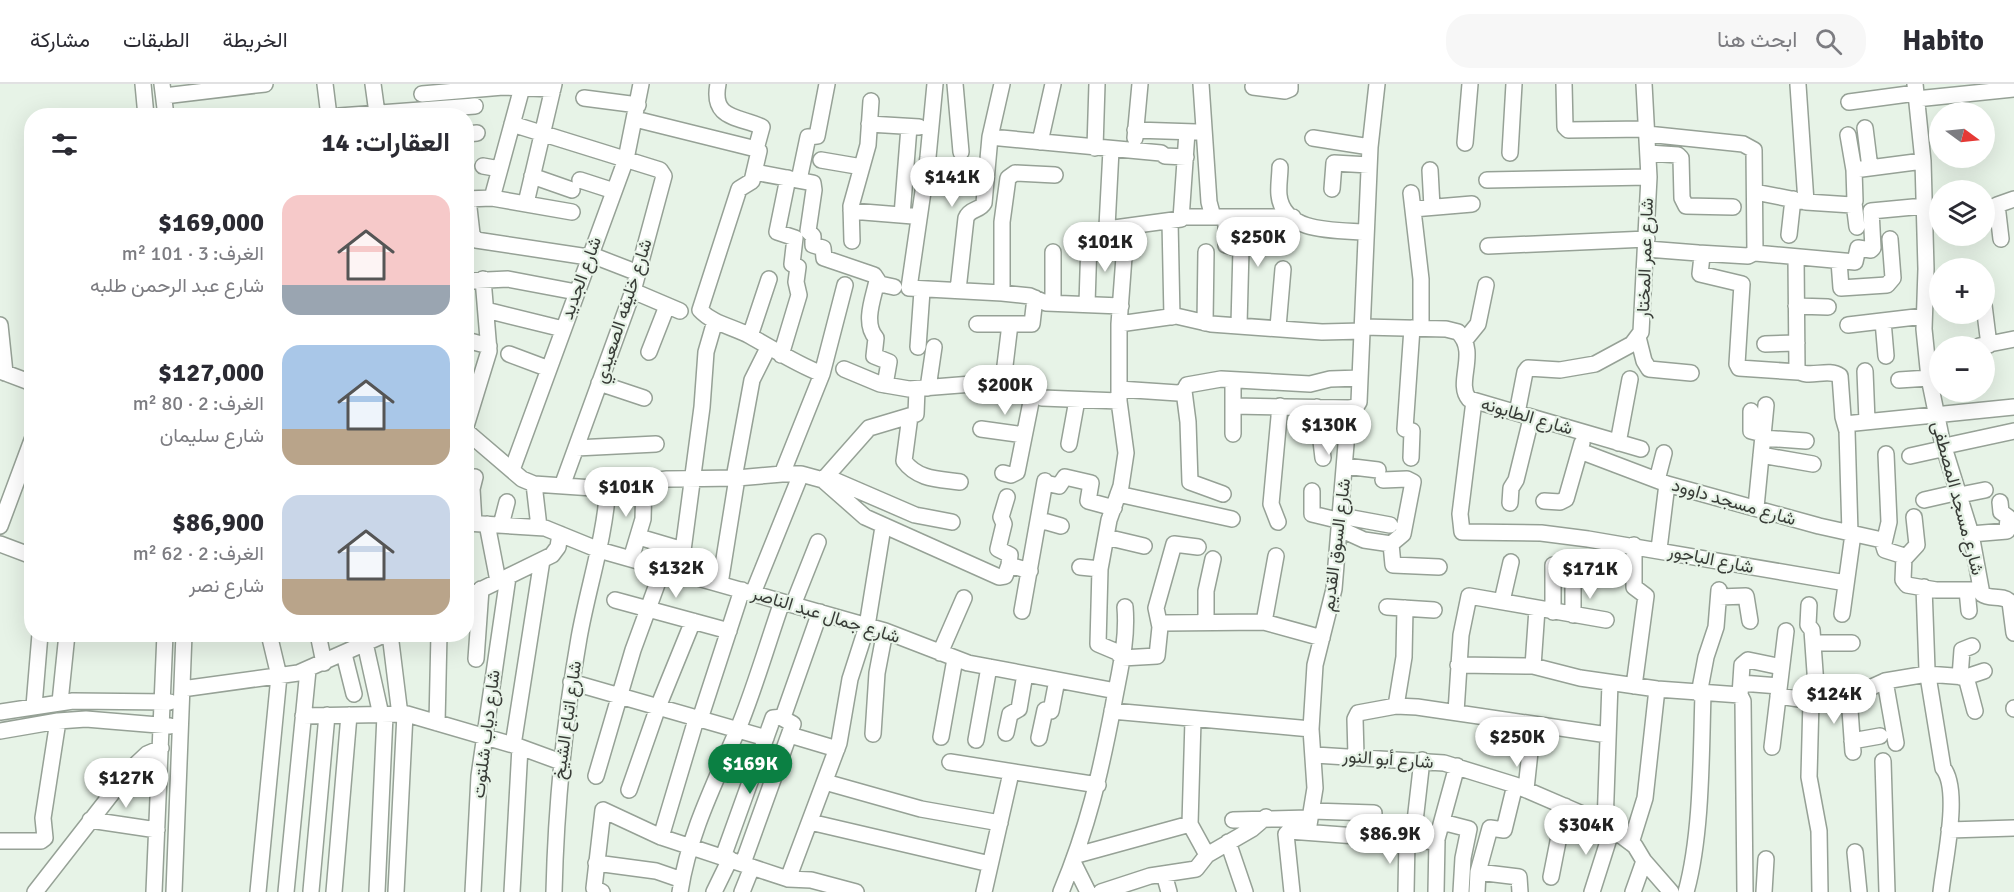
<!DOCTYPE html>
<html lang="ar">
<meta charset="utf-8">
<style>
:root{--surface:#fff;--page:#f7f7f7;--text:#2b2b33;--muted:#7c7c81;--line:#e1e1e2;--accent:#0b8043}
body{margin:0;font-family:Signika,Vazirmatn,sans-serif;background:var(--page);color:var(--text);direction:rtl;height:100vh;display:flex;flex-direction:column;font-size:22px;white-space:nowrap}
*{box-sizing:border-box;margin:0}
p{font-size:20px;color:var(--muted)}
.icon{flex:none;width:33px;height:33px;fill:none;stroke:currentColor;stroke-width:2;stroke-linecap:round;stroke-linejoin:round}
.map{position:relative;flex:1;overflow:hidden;direction:ltr}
.sheet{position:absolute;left:24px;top:24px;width:450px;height:534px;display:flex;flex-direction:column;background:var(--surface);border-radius:24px;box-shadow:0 6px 24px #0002;direction:rtl}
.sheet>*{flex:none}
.needle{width:39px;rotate:105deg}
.controls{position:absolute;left:1929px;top:18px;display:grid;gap:12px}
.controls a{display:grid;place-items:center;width:66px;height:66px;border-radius:50%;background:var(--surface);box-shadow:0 6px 24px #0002;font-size:30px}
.price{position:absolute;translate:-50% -51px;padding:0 14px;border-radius:21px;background:#fff;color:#222;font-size:20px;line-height:39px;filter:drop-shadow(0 2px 3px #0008)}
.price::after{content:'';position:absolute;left:50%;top:36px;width:18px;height:14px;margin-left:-9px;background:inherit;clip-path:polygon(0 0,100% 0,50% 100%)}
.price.current{background:var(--accent);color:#fff}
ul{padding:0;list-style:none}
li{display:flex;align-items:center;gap:18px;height:150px;padding:0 24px}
li span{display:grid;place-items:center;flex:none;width:168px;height:120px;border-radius:18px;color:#555}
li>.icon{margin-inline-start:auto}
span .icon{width:72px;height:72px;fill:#fffc;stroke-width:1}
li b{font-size:26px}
h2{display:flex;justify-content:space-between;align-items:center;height:72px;padding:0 24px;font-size:26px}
header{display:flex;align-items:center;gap:36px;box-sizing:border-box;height:84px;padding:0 30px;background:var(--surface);border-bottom:2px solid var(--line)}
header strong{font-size:28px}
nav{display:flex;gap:33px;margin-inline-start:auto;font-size:21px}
.search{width:420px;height:54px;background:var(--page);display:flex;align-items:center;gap:15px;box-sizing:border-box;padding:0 21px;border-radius:24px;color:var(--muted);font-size:22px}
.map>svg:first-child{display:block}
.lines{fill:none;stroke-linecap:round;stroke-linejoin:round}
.minor-casing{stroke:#96a196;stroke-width:18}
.minor{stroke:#fff;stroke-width:15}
.labels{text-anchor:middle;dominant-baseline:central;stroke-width:4.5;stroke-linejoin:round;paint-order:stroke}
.street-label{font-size:18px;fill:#383c37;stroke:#e7f3e7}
</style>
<header>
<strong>Habito</strong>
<div class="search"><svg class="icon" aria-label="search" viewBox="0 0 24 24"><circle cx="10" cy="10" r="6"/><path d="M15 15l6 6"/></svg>ابحث هنا</div>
<nav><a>الخريطة</a><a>الطبقات</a><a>مشاركة</a></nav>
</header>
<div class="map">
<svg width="2014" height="808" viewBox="0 0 2014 808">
<rect width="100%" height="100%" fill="#e7f3e7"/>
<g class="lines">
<defs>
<path id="minor" d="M143,0L146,32
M162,0L166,32
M325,0L329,32
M373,0L377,29
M718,0C711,36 739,32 762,43L756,65
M935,0L928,73L909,204L1002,209L1030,212L1046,219L1121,222
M955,0L961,68
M1201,0L1209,118L1213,133
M1564,0L1565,43L1568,46L1646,45
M1915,0L1923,77L1926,185L1924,245L1929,294L1942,357L1971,450L1982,510C1990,516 2002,510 2010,518L2014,549
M1798,1L1806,118
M1253,3L1285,7L1290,5V0
M422,10L503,3L553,5
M164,12L265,0
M584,14L638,21
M1916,15L2014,5
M1849,18L1916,9
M339,32L475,22
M635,35L756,65
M512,40L660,86L664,92L633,207L562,402
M869,40L919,43
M1865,44L1870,84
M1135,46L1196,48
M466,50L477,49
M1647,50L1743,60L1754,66L1755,169L1855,178L1858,164L1871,166L1873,164L1871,127L1924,122
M1848,51L1854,86
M990,53L1161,69L1165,72L1186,73
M1135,54L1140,0
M1313,54L1370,63
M1040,58L1053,0
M1465,59L1470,0
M1095,64L1097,0
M756,65L759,67L752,97L739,105L700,226C713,240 734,243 750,252C775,266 796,280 822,290
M1510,69L1514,0
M1648,69L1678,71L1681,74L1682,114L1686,122L1733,123
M821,76L862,83
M483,82L500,85
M1280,83C1280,92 1278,102 1279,111C1283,150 1338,146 1366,148
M1430,86L1432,123
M754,88L813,99L814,106L808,147L813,152V161L823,164L824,174L874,191L880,200L894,203
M532,92L572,106
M580,96L614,107
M799,96L808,53L817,52L827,0
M1487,96L1649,93
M1332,105L1334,79L1369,81
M1755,108L1806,118L1852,121L1855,117L1854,86L1923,77
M1411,109L1421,195V244
M492,114L523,0
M466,115L492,114L572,128
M468,115L472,150L476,156L588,173
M526,119L554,0
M1854,119L1857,143
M1413,125L1472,120
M851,127L913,132
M902,131L909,43
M1183,133H1293
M1226,133V161L1241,165L1239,241
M1170,137L1172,233
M1107,145L1181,135L1187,48
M1789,151L1793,115
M2001,155L1997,121L2014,115
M852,157L851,122L868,61L871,17
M1106,162L1111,66
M1488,162L1647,155
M1647,165L1698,169L1702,172L1700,190L1742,200L1737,280L1739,284L1798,288
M1053,168V219
M1698,169L1748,172L1754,169
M589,170L638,189
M1796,173L1797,286C1808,296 1828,283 1840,292L1843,333L1847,347L1850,449
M1839,177L1841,204L1887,201L1893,194L1890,155
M466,197L508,195L576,208
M877,197C873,215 863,239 876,254L874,272L889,278L885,301
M958,206L966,134C970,124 980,127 984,119L990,53L1002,0
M633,207L680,227
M1002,209V138L1008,94L1015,89L1055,91
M1087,220L1089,157
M1984,221L1989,261
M1796,222L1828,223
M486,226L563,245
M1883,237L1886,272
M1205,239L1206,168
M977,240H1032L1035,214
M1119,240L1176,232L1211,240L1322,248L1363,247
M0,241L5,289
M1848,241L1924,232
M1278,243L1283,185
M1363,243L1446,245L1458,248C1479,268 1455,299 1469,315L1641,365
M750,252L769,195
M1638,253L1644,277L1649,285L1691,289
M466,256L489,262
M1465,256L1478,240L1486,201
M1765,260L1797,259
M1979,262L2014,255
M918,263L922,207
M649,268L667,222
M509,270L549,285
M781,271L799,211L796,198L798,183L792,180L795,154L777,148L788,94
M844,285L880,300L909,305L1023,296L1031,298L1042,314L1119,317
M0,287L32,299
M1865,287L1867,337
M1899,296L1929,294
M1003,298L1010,240
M599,299L644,314
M928,304L934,263
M1119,305L1178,309L1184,307L1187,301L1221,295L1310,300L1330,295L1360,294
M1184,307L1188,338L1190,398L1223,410
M1474,317L1460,430L1462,448L1541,449L1588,455L1846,499
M1233,322L1349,324
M1317,323L1323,374
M1751,327V347L1763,350
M1517,329L1525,288L1528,284L1560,286L1595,280L1632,260L1641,248L1649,93L1644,0
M910,332L904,377C918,396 939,395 960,398
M1845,340L2014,323
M466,342L489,267L483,195
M981,345L1024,351
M466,347L522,395L534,400L593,404L667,395L737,394L782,390H801L823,396L869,344L916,330L917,305
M1233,350V296
M1762,354L1806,357
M1618,359L1630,295
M1069,360L1077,316
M1945,362L2014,347
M576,364L656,360
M1580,367L1667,400L1819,442L1882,456L1885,466L1904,472L1903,496L1907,501L1936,506H1981
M1761,371L1813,380
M1910,372L1946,364
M1411,374L1412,347L1405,345L1412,244
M1345,382L1378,386
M512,386L626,75L641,0
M1003,389L1011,391L1017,388L1034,303
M782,390L822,290L845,201
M827,393L915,431L952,438
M734,394L752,296L768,264
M823,396L865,433L999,493L1005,492L1009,481L1030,487
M1657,396L1664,369
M1045,399L1059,402L1065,393L1091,399L1088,417L1114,424
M534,400L539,443
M1312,407V430L1341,437
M1118,410L1232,435
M1960,411L1985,406
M1007,413L1001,433L1004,440L998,465L1010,471L1009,481
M1924,416L1959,408
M1544,417L1560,418L1566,415L1582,359
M1510,419L1511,404L1516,396L1531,335
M1756,423L1766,321
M1341,432L1390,441
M1040,436L1061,442
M1278,438L1271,420L1280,322
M466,439L545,444L599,466L885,547L968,579L1116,607
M474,439L472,405L475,393
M487,440L498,497
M501,441L507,418
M0,442L32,356
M1340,445L1364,456L1391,460L1403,450L1413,398L1407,395L1383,396
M1971,450L2007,447L2008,433L2001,428L2000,418
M639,453L683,466
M1106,453L1144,462
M1884,459L1889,438L1886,370
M0,460L32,472
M1391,460L1393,481L1439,483
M1659,465L1667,400
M1905,474L1917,461L1914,433
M631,475L643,435L644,398
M1080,483L1100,485
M680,489L702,323L706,268L715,237
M720,500L737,394
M1573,500V531
M1924,503L1927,586L1943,684C1961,706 1944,778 1941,808
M1967,506L1969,527
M753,509L801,390
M466,513L552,471L558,463L560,450
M1719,513L1746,512L1750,537
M615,516L729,547
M1502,517L1511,478
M793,521L818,458
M1809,521L1808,541L1812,546L1817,616
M1387,523L1434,526
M1022,527L1045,397
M1553,528V481
M1842,530L1853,450
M1264,538L1276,472
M1206,539V507L1213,475
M1160,543L1156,524L1174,460L1198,463
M318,550L324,579
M363,550L381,631
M390,550L400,631
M1813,559H1852
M940,569L964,514
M344,570L354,610
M1122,574L1117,568L1098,560L1100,485L1109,436L1121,402L1126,369L1119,317V240L1124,173
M1122,574L1157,572L1160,543L1164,539L1264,538L1322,554
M476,575L481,505
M1458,581L1533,582L1580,594L1657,605L1740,611
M1533,582L1537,525
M1960,593L1962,566L1972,562
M1966,593L1975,627
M1885,597L1896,659
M571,598L766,654
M1741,599L1779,602
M1634,602L1646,512L1634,503V461
M182,605L298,589L386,550
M1699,610L1706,573L1716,543L1719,506
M1778,612L1799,615H1824L1854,611L1885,597L1927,590L1966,593L1984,587
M1849,612L1853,668
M1811,616L1809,693L1819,747L1820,808
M60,618L67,550
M34,622L40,550
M1396,622L1404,573L1405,524
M2014,624V625
M1112,627L1311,645
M0,628L73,617L170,618
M1456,628L1461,551L1469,512L1606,536
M303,632L407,630L520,663L561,678
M1193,636L1190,740L1207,771
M437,639L439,550
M0,647L58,637L86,635L170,642
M1006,649L1010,630L1019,625L1025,590
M873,650L877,589L885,547
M790,651L837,665
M941,653L955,575
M1039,654L1045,626L1051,627L1057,596
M976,656L989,583
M1852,657L1880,652
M513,661L542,476
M1772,663L1786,547
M1315,671L1444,679L1515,701L1587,732L1623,753L1635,762L1644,777L1671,808
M1356,672L1355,635L1358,629L1396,622L1417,623L1608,651
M1883,677L1887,808
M950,678L1098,701
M596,692L633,566L663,484
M825,698L921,725L1000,739
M1526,705L1533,640
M629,706L658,623L693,537
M1312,727L1374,729
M90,736L157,746
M1233,736L1309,734
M810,738L990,780
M1442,738L1469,745L1463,774L1461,808
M1605,741L1610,599
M1949,746L2014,744
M1308,747L1315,704L1311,645L1315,581L1334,505L1349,324L1356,323L1359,318L1370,63L1377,0
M661,753L695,639L700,635L742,506
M1413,755L1422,676
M0,757H41L45,754L43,734L58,637
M1228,758L1245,808
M1631,759L1645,714L1657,605
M1855,768L1859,808
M1077,771L1190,740
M723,773L773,634L783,633L820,528
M1073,778L1088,808
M596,779L656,787L682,796
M743,779L793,640L782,634
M1478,788L1519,793L1520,808
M1164,790L1169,808
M1551,793L1565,722
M788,795L839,659L850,595L867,542L883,443
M311,807L327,631
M35,808L131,685L147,670L161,664
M154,808L165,550
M174,808L184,550
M258,808L279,592L269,550
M286,808L308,586
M334,808L349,631
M377,808L385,631
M396,808L405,630
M473,808L479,692L508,493
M512,808L520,663
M554,808C556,721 564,640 579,554C588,503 605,454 608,402
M602,808L594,804L603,726L661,753L788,795L811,796L856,808
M680,808C689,748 717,695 740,640C756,600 768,558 782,518
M714,808L730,775
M742,808L752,783
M984,808L1011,689
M1061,808C1088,743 1100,691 1113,623C1119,589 1128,557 1125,523
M1101,808L1150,792L1196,785L1207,771L1252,745L1266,733
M1292,808L1286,750L1289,747L1437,758
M1406,808L1407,755
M1436,808L1437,755L1457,682
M1477,808L1478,788L1490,744L1504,746L1515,701
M1592,808L1612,745
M1633,808L1644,777
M1686,808C1702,750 1701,671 1703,610
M1745,808L1743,617L1740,611L1742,581L1748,576L1781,583
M1764,808L1766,775"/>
</defs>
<use href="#minor" class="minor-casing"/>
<use href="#minor" class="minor"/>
</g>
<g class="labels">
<g class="street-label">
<text transform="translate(1645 174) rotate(-88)">شارع عمر المختار</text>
<text transform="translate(581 194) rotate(-70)">شارع الجديد</text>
<text transform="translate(623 227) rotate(-72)">شارع خليفه الصعيدي</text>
<text transform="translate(1527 332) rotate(16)">شارع الطابونه</text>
<text transform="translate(1958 414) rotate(75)">شارع مسجد المصطفى</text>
<text transform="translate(1734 418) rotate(16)">شارع مسجد داوود</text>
<text transform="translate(1336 461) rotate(-83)">شارع السوق القديم</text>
<text transform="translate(1711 475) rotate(11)">شارع الباجور</text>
<text transform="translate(826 531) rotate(17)">شارع جمال عبد الناصر</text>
<text transform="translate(567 636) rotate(-82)">شارع اتباع الشيخ</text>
<text transform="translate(486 650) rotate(-83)">شارع دياب شلتوت</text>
<text transform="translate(1388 675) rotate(4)">شارع أبو النور</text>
</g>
</g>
</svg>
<div class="controls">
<a><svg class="needle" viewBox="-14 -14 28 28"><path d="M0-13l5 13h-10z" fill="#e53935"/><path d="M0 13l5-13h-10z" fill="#7c7c81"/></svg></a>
<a><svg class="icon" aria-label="layers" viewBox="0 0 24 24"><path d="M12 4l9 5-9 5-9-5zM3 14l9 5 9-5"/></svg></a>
<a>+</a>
<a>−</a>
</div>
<b class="price" style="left:952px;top:124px">$141K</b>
<b class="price" style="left:1258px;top:184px">$250K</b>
<b class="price" style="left:1105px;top:189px">$101K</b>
<b class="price" style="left:1005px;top:332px">$200K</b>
<b class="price" style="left:1329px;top:372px">$130K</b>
<b class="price" style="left:626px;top:434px">$101K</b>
<b class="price" style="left:676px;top:515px">$132K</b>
<b class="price" style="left:1590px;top:516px">$171K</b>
<b class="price" style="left:1834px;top:641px">$124K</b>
<b class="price" style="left:1517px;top:684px">$250K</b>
<b class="price current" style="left:750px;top:711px">$169K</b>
<b class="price" style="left:126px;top:725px">$127K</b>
<b class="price" style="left:1586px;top:772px">$304K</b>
<b class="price" style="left:1390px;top:781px">$86.9K</b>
<section class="sheet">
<h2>العقارات: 14<svg class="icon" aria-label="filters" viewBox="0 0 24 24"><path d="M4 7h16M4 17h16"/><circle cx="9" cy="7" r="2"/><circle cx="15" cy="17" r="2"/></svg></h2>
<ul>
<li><span style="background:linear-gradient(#f6c9c9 75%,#9aa5b1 0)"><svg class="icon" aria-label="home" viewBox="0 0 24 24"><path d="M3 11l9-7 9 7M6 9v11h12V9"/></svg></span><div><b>$169,000</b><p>الغرف: 3 · 101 m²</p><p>شارع عبد الرحمن طلبه</p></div></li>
<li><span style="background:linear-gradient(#a9c7e8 70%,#b9a48a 0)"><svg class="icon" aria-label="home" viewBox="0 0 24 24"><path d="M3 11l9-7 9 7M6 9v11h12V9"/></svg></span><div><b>$127,000</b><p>الغرف: 2 · 80 m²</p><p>شارع سليمان</p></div></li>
<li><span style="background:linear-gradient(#c9d6e8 70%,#b9a48a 0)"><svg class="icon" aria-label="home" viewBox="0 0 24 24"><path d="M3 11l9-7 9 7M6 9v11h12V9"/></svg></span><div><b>$86,900</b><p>الغرف: 2 · 62 m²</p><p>شارع نصر</p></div></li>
</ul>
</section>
</div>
